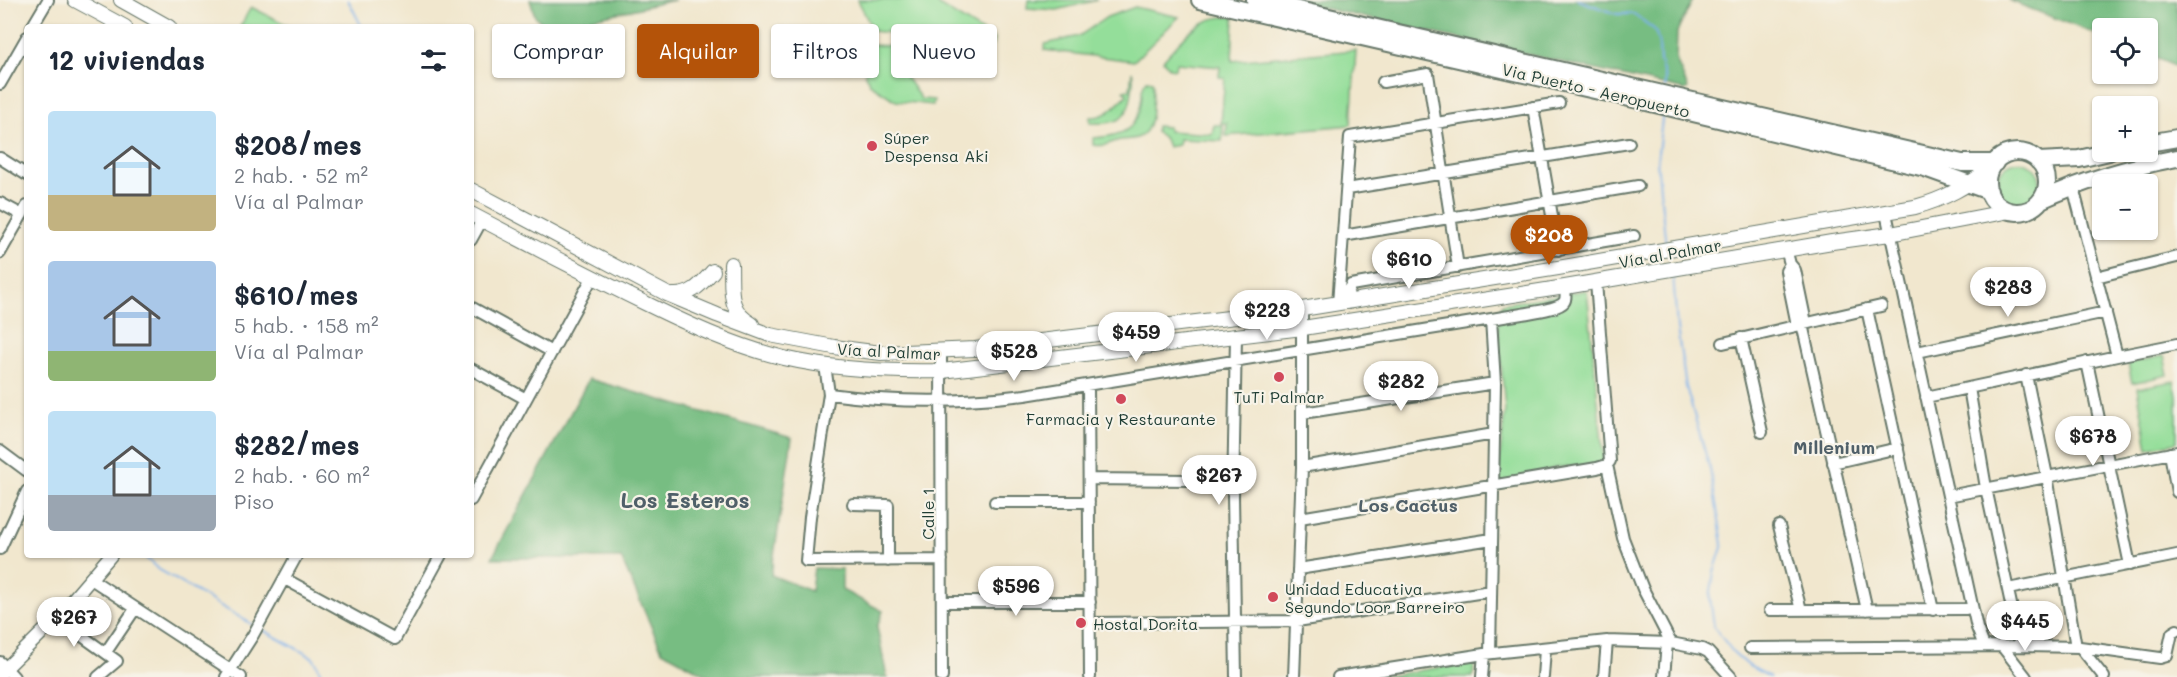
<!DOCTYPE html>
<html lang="es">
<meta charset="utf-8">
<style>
:root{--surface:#fff;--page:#f6f6f7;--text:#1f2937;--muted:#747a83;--accent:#b45309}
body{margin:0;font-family:Mali,sans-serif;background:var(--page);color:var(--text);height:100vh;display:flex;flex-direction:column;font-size:22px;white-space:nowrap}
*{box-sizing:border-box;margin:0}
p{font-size:20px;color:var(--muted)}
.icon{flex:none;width:33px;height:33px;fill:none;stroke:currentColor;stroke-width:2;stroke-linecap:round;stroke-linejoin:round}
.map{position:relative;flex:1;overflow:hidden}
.drawer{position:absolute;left:24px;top:24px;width:450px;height:534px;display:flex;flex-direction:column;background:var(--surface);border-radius:6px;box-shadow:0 2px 4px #0004}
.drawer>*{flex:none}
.top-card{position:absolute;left:492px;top:24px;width:570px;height:54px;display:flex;gap:12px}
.buttons{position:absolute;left:2092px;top:18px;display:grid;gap:12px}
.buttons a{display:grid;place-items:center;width:66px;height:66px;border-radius:6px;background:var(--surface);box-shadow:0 2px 4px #0004;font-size:30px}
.price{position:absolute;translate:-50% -51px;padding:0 14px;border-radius:21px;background:#fff;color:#222;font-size:20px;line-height:39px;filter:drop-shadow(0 2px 3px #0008)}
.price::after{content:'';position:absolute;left:50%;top:36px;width:18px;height:14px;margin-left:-9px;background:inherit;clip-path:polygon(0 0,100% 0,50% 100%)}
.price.on{background:var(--accent);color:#fff}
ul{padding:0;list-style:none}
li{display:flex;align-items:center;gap:18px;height:150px;padding:0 24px}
li span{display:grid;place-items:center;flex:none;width:168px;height:120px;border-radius:6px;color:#555}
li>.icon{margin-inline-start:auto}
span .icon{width:72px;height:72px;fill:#fffc;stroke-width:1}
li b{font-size:26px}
h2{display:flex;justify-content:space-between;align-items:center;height:72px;padding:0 24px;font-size:26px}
.chip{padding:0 21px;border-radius:6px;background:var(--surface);box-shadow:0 2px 4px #0004;font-size:21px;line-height:54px}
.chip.on{background:var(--accent);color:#fff}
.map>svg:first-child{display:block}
.green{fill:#94de9a;stroke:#5a8e67;stroke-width:1.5}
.forest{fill:#77bd82;stroke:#4b7d5b;stroke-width:1.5}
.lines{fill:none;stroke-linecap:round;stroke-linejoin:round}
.stream{stroke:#7db1ea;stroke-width:2}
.minor-casing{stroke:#68786a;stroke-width:14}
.tertiary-casing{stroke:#68786a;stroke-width:15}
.secondary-casing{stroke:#68786a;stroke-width:16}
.primary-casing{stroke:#68786a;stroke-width:20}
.minor{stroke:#fff;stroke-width:10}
.tertiary{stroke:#fff;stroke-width:12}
.secondary{stroke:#fff;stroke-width:14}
.primary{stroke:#fff;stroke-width:16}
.poi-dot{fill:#d1495b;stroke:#f7f3e8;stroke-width:2}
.labels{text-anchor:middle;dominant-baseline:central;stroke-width:4.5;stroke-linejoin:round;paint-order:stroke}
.street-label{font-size:16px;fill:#1f3d34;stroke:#f7f3e8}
.poi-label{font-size:16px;fill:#1f3d34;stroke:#f7f3e8;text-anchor:start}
.neighbourhood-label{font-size:18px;font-weight:bold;fill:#506069;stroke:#f7f3e8}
.district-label{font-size:22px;font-weight:bold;fill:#506069;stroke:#f7f3e8}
</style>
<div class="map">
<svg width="2177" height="677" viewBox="0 0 2177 677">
<rect width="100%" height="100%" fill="#f7f3e8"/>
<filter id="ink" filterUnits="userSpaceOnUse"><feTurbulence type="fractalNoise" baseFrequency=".0167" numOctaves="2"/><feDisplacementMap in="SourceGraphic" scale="12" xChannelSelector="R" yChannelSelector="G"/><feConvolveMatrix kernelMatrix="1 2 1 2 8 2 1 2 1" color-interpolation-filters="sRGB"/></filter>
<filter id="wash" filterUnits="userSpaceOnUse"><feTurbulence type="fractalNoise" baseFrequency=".008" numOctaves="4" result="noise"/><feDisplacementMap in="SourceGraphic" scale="24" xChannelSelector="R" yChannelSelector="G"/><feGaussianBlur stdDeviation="1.35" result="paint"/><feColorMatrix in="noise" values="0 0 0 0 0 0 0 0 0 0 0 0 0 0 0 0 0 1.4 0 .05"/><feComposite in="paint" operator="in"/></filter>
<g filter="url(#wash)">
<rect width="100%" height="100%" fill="#f1e7ce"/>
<path class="green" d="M858,0H935L937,4L994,39L993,45L873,31Z
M1028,0H1097L1057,10L1027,8Z
M251,7L291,27H240Z
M1135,7L1179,17L1134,61L1044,50L1045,44L1079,36L1107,17Z
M1222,17H1234L1232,61L1356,50L1351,125L1226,136L1227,123H1221L1225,78L1219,77L1220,67L1176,63L1175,69L1169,68L1163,60C1181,41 1195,20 1222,17Z
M873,45L891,46L888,51L921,99L934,100L933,105L896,101L871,85L865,75L868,49Z
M1132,71C1134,77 1133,84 1132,90C1129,120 1118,125 1090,123V117C1107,118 1115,106 1127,95L1124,90H1130Z
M1147,80L1152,81L1153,84C1152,100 1155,130 1139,137C1133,140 1127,139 1120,140C1108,143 1106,147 1093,145V138C1124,136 1138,130 1142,97C1142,91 1142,85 1147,80Z
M1214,125H1223L1222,141L1179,139L1178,145L1168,147L1165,139L1156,132V126L1168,127V131L1212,134Z
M1998 183a21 21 0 1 1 42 0a21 21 0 1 1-42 0Z
M1587,290L1604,464L1554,468L1533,477L1497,484L1505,410L1497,314L1503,304Z
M2164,356L2168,375L2132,383L2128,363Z
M2174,381L2177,396V442L2148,448L2137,388Z
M1474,662L1473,677H1381L1393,675Z"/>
<path class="forest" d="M530,0H675C631,9 587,23 542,23L535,16Z
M1288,0H1693L1677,32L1676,60L1688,88L1685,90Z
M2008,0H2177V67L2148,55V28H2103V37Z
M589,379L792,438L771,575L811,591L814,568L842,569V590L883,611L877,627L887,677H710L662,651L621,558H492Z"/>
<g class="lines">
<path class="stream" d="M348,0L362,27
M1578,0L1617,14H1634L1655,30L1659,44L1660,61L1665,78V88
M1663,111L1657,161L1666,246
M1673,274L1677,328L1686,387L1710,469L1723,544L1714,572L1710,597L1714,627L1733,652L1749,666L1770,677
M143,555L158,569L253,625
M261,629L312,657L317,664L322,677"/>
</g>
</g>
<g filter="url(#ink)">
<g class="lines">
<defs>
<path id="minor" d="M32,27L48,0
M1383,82L1428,74L1458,267
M0,84L27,37
M1533,107L1558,250
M0,158L27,175
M2073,187L2117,356L2177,344
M1347,189L1629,143
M0,203L22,215
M1886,213L1977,628L1984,646
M1343,236L1638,186
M471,240L482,220
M1786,249L1790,264L1795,270L1806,323
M0,253L27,206
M1790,264L1786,271L1797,325
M2096,277L2177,257
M1349,303L1348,290L1351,285L1634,236
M1338,304L1350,137L1559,103
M471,307L552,352
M1867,309L1933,610
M1802,324L1867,610
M1741,338L1762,432
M1723,343L1881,306
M941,352L942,677
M1917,352L2106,312
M2087,362L2130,565
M825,365L829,394L810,517L806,561L942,560
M471,369L526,399
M2026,375L2047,476L2076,647
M1088,386L1090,677
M1969,388L1986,488L2020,646
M829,394C895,403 959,403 1025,395L1522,314C1532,312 1559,309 1564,302C1567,298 1565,292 1565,287
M1926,397L2117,356
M1303,413L1495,383
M0,451L27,471
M2170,453L2177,492
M1833,463L1898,448
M1607,465L1623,538L1643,589L1671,643
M1302,467L1494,434
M1089,479L1189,480
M1948,496L2177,452
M471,500L592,278
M995,502H1089
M853,504L888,505V561
M1300,518L1597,468L1607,465L1610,461L1596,282
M1779,526L1801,610
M0,549L27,491
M1298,569L1492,539
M91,579L241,677
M285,579L395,639L441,555
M2008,589L2177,555
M942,602H1090
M1770,610L1966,609
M57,618L117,661L98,677
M1090,623L1297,621L1491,591
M2001,645L2026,677
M2080,647L2104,677
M1750,648L2020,646L2080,647L2160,658L2167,656L2172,633L2177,630
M106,652L135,609
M1490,653L1495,383L1491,319
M0,662L14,677
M226,677L253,635L297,555
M1236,677L1233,496L1236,336
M1294,677L1302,467V309
M1338,677L1484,654L1607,641L1671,643L1702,649L1708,652L1731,677
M1482,677L1484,654
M1543,677L1545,649
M1604,677L1607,641
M1664,677L1667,643"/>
<path id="tertiary" d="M0,674L57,618L111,555"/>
<path id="secondary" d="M75,0L125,27
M121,0L169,27
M471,190L667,294L717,315L770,335L834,347L881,353L975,349L1302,309L1558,268L1915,207C1945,199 1967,186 1991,168
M471,214C530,245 589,276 649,305C692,326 737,347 784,358C835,370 889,372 942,371L1303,328L1565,287L1832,242L1890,234L2010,211
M731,264C732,290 727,310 752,324
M673,295C692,296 701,284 713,271"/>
<path id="primary" d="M1200,0L1634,99L1925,168L1989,191
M1255,0L1962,163H1995
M2148,143L2177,138
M1987 182a30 30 0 1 1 60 0a30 30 0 1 1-60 0Z
M2038,161L2079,159L2109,152
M2041,200C2085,180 2130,167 2177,158"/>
</defs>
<use href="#minor" class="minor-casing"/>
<use href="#tertiary" class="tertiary-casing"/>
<use href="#secondary" class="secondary-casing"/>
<use href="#primary" class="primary-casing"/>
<use href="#minor" class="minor"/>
<use href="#tertiary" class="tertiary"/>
<use href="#secondary" class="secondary"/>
<use href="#primary" class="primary"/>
</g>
</g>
<g class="poi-dot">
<circle cx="872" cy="146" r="6"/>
<circle cx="1279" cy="377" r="6"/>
<circle cx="1121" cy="399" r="6"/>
<circle cx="1273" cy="597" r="6"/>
<circle cx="1081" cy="623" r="6"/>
</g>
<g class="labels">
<g class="street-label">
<text transform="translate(1596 90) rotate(13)">Via Puerto - Aeropuerto</text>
<text transform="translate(1670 253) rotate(-10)">Vía al Palmar</text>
<text transform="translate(889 351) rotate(3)">Vía al Palmar</text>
<text transform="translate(927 514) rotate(-90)">Calle 1</text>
</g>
<g class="poi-label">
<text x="884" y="137">Súper<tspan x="884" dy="18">Despensa Aki</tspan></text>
<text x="1279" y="396" text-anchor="middle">TuTi Palmar</text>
<text x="1121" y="418" text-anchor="middle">Farmacia y Restaurante</text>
<text x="1285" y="588">Unidad Educativa<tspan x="1285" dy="18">Segundo Loor Barreiro</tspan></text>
<text x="1093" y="623">Hostal Dorita</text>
</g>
<g class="neighbourhood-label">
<text x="1834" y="447">Millenium</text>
<text x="1408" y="505">Los Cactus</text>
</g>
<g class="district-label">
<text x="685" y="499">Los Esteros</text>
</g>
</g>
</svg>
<div class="buttons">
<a><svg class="icon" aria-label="locate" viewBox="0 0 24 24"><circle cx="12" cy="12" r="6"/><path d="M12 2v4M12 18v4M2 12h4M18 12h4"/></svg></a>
<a>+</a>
<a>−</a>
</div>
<b class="price on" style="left:1549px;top:266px">$208</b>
<b class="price" style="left:1409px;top:290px">$610</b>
<b class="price" style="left:2008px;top:318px">$283</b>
<b class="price" style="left:1267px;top:341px">$223</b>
<b class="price" style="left:1136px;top:363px">$459</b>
<b class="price" style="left:1014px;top:382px">$528</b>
<b class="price" style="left:1401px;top:412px">$282</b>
<b class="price" style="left:2093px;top:467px">$678</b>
<b class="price" style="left:1219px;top:506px">$267</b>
<b class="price" style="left:1016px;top:617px">$596</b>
<b class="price" style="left:74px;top:648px">$267</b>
<b class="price" style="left:2025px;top:652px">$445</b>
<div class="top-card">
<a class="chip">Comprar</a>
<a class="chip on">Alquilar</a>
<a class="chip">Filtros</a>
<a class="chip">Nuevo</a>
</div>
<section class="drawer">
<h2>12 viviendas<svg class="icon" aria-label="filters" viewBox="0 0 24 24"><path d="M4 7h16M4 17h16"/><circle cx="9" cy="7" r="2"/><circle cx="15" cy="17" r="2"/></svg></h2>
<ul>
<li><span style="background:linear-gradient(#bfe0f5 70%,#c2b280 0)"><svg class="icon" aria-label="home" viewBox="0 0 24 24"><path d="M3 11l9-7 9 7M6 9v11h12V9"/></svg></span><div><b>$208/mes</b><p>2 hab. · 52 m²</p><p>Vía al Palmar</p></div></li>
<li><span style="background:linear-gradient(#a9c7e8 75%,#8fb573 0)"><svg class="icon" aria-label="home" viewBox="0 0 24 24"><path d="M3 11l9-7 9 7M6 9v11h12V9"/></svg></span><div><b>$610/mes</b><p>5 hab. · 158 m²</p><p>Vía al Palmar</p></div></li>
<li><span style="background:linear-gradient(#bfe0f5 70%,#9aa5b1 0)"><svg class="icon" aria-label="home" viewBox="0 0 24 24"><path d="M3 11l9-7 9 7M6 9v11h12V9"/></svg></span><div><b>$282/mes</b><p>2 hab. · 60 m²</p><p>Piso</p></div></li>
</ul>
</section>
</div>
